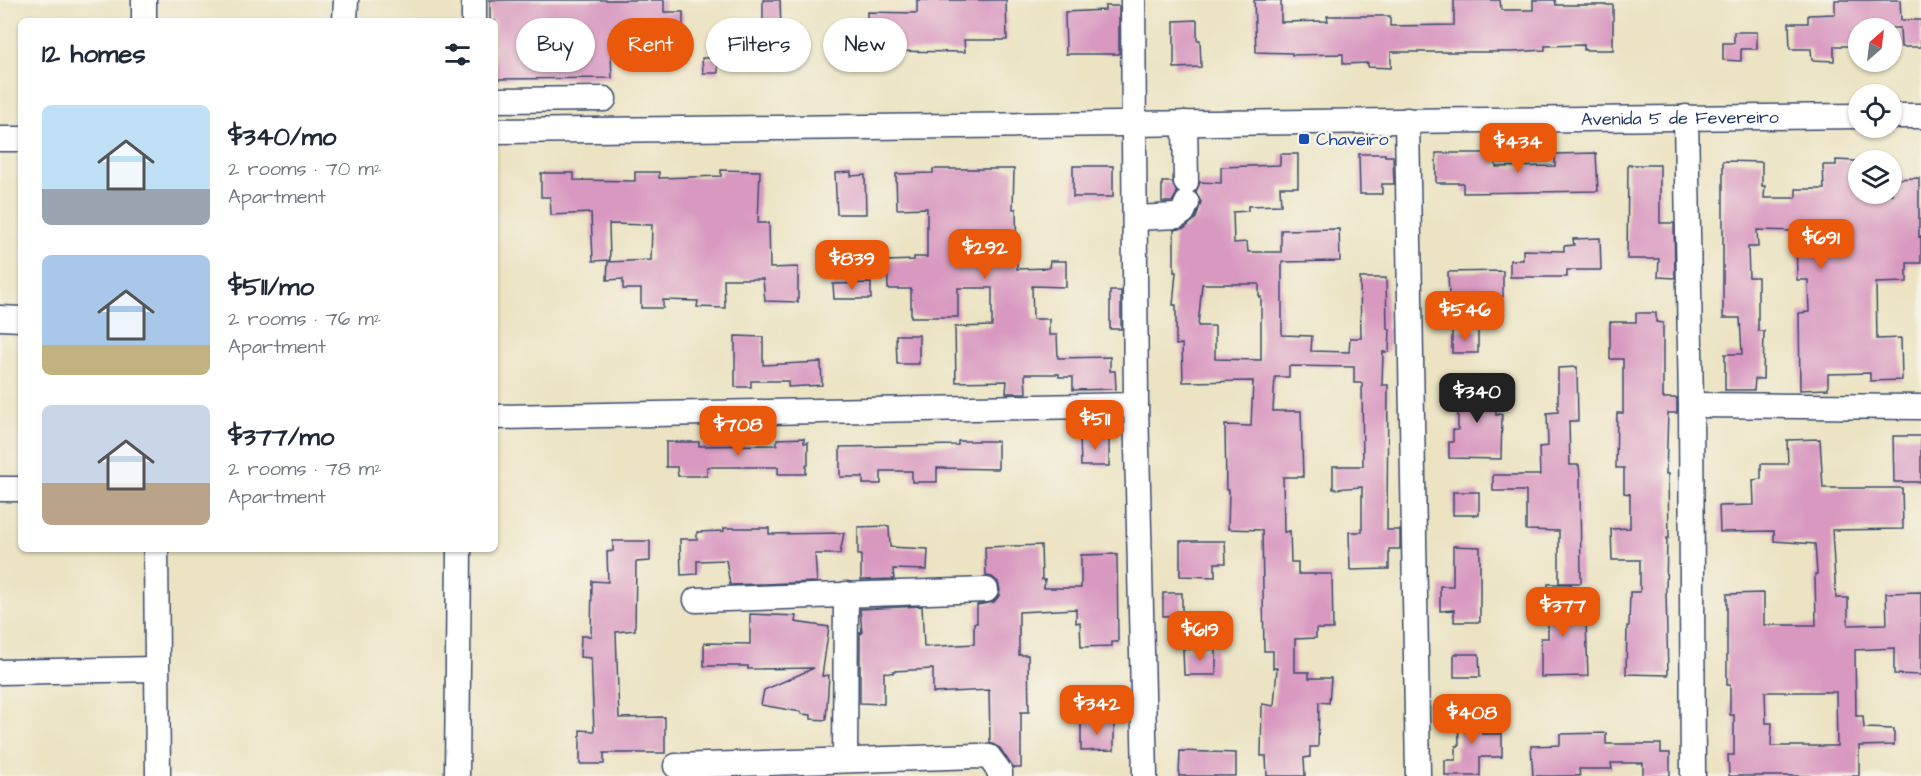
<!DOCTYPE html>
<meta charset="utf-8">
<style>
:root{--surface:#fff;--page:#f2f2f3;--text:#1f2937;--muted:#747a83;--accent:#ea580c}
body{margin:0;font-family:"Architects Daughter",sans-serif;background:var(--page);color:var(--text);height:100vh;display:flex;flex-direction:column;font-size:22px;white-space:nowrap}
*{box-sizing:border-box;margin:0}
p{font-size:20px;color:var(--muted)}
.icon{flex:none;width:33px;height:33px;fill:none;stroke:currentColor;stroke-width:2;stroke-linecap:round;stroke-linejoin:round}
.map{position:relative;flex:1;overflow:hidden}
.side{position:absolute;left:18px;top:18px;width:480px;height:534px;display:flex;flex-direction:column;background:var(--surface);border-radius:9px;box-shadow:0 2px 4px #0004}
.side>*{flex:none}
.banner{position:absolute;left:516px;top:18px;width:570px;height:54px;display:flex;gap:12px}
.needle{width:39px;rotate:28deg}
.fabs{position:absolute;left:1848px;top:18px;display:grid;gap:12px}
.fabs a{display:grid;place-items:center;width:54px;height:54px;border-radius:50%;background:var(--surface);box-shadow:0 2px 4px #0004;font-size:30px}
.price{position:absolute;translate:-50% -51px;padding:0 14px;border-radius:12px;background:var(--accent);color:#fff;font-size:20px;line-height:39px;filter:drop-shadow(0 2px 3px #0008)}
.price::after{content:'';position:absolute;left:50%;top:36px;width:18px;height:14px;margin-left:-9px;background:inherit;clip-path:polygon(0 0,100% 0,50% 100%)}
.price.active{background:#222;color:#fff}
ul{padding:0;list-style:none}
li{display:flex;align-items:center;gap:18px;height:150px;padding:0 24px}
li span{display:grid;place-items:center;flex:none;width:168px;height:120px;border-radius:9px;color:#555}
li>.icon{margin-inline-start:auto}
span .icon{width:72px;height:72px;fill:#fffc;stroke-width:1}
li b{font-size:26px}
h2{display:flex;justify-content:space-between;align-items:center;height:72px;padding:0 24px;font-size:26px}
.pill{padding:0 21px;border-radius:27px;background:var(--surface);box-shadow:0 2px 4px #0004;font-size:21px;line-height:54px}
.pill.active{background:var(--accent);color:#fff}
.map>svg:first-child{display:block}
.building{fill:#d898bf;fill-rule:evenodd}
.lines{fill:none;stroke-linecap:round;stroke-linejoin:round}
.minor-casing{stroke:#3a4a6d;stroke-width:27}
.minor{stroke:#fff;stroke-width:24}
.transit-dot{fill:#1a4fb4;stroke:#f7f3e8;stroke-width:2}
.labels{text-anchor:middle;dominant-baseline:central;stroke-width:5;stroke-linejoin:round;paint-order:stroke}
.street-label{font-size:18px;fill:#1b2f5e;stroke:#f7f3e8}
.transit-label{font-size:18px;fill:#164399;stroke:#f7f3e8;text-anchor:start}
</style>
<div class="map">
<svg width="1921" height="776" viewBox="0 0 1921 776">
<rect width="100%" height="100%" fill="#f7f3e8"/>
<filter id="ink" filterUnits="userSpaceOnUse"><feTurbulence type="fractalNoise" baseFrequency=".0167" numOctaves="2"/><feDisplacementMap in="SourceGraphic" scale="12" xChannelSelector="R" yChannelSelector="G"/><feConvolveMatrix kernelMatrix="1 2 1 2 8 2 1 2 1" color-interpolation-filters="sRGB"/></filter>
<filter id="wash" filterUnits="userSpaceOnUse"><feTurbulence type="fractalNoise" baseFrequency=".008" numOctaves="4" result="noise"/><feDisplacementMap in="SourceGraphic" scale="24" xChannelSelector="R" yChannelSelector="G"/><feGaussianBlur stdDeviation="1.35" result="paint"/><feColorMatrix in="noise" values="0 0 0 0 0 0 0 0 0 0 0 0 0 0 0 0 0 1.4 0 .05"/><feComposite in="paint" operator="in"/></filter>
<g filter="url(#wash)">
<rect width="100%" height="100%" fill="#ebe3c2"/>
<g id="blocks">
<path class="building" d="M490,0H664V12H683V43L629,46V55H611L612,78L495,79V21H490Z
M763,0H780L781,33H763Z
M917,0H1006L1007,40H964L965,52L882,51V54L867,53V12L917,13Z
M1254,0H1281V22L1328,21L1327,16H1390V26L1454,25V0H1500L1501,10H1533V0H1555L1556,5H1613V50H1584V45L1545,46V50L1512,52H1391V68L1368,67V63L1343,64V54L1292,55V53L1256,52Z
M1835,0H1900L1901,20H1921V47H1901L1900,28H1858V46H1834V61L1812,60L1811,49H1790L1789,23H1808V15L1835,14Z
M1105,6H1119V54H1066L1065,12L1105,10Z
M1197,20V40H1200L1201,67L1174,68V21Z
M1734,32H1757V49H1741V61L1723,60V43H1734Z
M702,58H718V73H703Z
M1436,153H1496V167L1555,166V154L1596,153L1598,191L1463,193V183H1436Z
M1280,154H1298V187H1280L1281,205L1248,206V211L1233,212L1234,243L1247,242L1248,252H1281V230L1339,229L1340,261L1282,262V335L1312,336L1311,351L1349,352L1350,338H1361L1360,278H1386L1387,329H1390L1389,352H1383L1382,385H1388L1387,530H1400V549H1389V569L1350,570L1349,532H1362V487L1333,489V466H1363L1362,383H1354V367L1289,366V377H1275L1273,411H1301L1303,477H1283L1284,532L1290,531L1291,562H1298V574H1332L1333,629H1316V638L1295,639V672H1309V678H1331L1329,703L1319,702L1318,747H1310V757L1304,758L1305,776H1267L1266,756H1261L1262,704L1274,706L1277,668H1273V651H1264L1262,530L1228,529L1229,490H1226L1225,425L1251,426L1253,381L1183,382L1182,344L1176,345V305H1173L1176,272H1174V230L1185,228L1196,218L1201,202L1196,192L1200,182L1221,183V167L1280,165ZM1202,284H1259V297H1261V360L1215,359V326H1198Z
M1359,154H1385V156H1393L1394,184H1382V194H1360Z
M1836,160L1855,161L1856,194H1892V179L1919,178V237L1921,236V263H1907V282L1876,283L1877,339L1901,338L1902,380L1870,381V373L1828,374V389L1800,390L1799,313L1809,312L1808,280H1797L1796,231L1757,230L1758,247H1748L1749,277H1758V331H1764L1763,379H1755L1754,390H1725V354H1742L1740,318H1723V161L1762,162V186H1765L1764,198H1796V189H1824L1823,165H1836Z
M1628,165H1660V223H1674L1675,278L1658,277L1659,259H1627Z
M1073,166H1113V197H1073Z
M933,169H1014L1013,209H1016L1017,269L1049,268L1050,261H1066V287L1032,286L1033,319H1049V335H1057L1058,358L1110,357V371H1115L1116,389L1073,390V377H1059V374H1025L1026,393H1006L1007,381L956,382L955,327L992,326V288H958V317H911V289H888L887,261L914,260V257H927V208L897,209L896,174L933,173Z
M721,170L760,171L758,223H769L770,268L798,267V302L765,301L763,279H724L725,308L697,307L698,301L663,300V308H641V289H623V279L607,280L608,262L651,260L652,225L609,224L610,260L593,261L591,213L551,215L550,197H541V173H574V180L635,181V172H659V178L721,176Z
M851,172V176L865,175L866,214H837L835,173Z
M1162,182H1172L1177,193L1172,202H1162Z
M1600,238L1601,270H1567V277H1510V260H1523V250L1564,251V246L1574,245L1573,239Z
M1503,271V297L1449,298L1448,272Z
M871,283V299H834L833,284Z
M1110,291H1121V329H1110Z
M1636,313H1656V322L1663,323V398H1677V413H1668L1666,474H1668L1669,538H1667L1666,592L1668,675L1626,674L1627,626H1629L1630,592H1640V560H1612L1611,529L1630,528V494L1624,493V468H1616L1617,413H1623V359H1610V322H1636Z
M1452,330H1478V353H1452Z
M896,335H919V364H897Z
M735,336L763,337V365L821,362L822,385L788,387V381H751V387H735Z
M1577,367L1578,421H1569L1570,465H1579L1580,476L1581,583H1559V531L1526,530V491H1493V475H1540L1539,447L1548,446L1547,413L1558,412V368Z
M1458,384H1496V415L1502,414L1501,459L1449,458V442H1453V430H1458Z
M1109,435V466H1081L1080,436Z
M1893,436H1921V482H1894Z
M804,438V443L808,442V465L806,466V474H778V467H707V476H678L677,467H666V442H699V446L777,445V439Z
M1820,439L1823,488H1902L1903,529L1832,530L1836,598H1848V625L1887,624L1886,593L1921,592V675L1894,674V648L1855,650L1856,716H1863L1864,728L1894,729V745L1859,746V776H1729L1728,755H1734V715H1730V685H1727V594L1764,593V625H1816L1815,574H1817L1815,544L1774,541V531L1720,532L1719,506L1754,505L1753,480L1761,479V464H1788L1787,440ZM1765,692H1836L1837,746H1771L1772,723H1766Z
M958,441H998V469L937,468V482H912V471H881V484H863V477H840V447L958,445Z
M1453,492H1479V515H1453Z
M889,526L890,547L928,549L927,570L893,569L894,579L861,580V555H858V527Z
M724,528H769V534L844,533L840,554H815L817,582L730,585L726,560L697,561V574L681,575L680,539H697V532L724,531Z
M613,541H650V561L636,562L635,630L616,632L619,718L665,717V753H604V764H580V730L594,731L591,658L580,657L581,636H591L592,581L608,582L607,552L613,551Z
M1180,541H1225L1226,563H1215V577L1180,576Z
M1041,545L1042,580H1045L1044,588H1081V555L1117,554L1118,642H1112V646L1081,647L1080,622L1076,623V609L1019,612V655H1028L1029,712H1021V768H1013L1000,748L990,743L989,690L933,693V669L893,671V673L884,672V704L860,703V632L862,633L860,609L922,606L924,647L974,644V623H977V605L994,602L999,596L1000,590L998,582L992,577L986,576L985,547Z
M1453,546L1480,547V622H1454V610L1440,611V586H1453Z
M1548,584H1571L1572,622H1586L1588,676L1541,677V638H1548Z
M1163,593H1182V615L1163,616Z
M750,614L796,616L795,622L829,627L822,676L829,675L826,720L811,719V715L801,714V712L761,705L764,690L814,668L748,669V666H704V643L750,644Z
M1183,649H1216V675H1184Z
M1454,654H1479L1480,677H1454Z
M1481,707L1482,734H1502V757H1480V776H1445V760H1456V746H1459L1458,708Z
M1081,721H1114V750L1081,751Z
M1606,733V744H1661V753H1670V776H1643V763H1611L1612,769H1579L1580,776H1533L1531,746L1560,745V734Z
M1180,751L1236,753V776H1179Z"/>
</g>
</g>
<g filter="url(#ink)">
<use href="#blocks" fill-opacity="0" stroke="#3a4a6d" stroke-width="1.5"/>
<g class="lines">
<defs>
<g id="minor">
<path d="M474,0V21"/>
<path d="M1133,0L1136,405L1145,776"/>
<path d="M144,21V0"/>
<path d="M345,21L346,0"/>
<path d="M495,100L604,99"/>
<path d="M1892,116H1921"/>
<path d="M1686,117L1691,405L1693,776"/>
<path d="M1407,120L1418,776"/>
<path d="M1185,123L1186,182"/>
<path id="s1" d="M495,131L1858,116"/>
<path d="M0,139H21"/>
<path d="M1135,218L1177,216L1183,212L1187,203"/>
<path d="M0,318L21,319"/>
<path d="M1691,405L1921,407"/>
<path d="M495,417L1136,405"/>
<path d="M0,489H21"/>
<path d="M156,549L158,776"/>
<path d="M696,600L986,590"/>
<path d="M0,672L156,669"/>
<path d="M845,760L846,594"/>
<path d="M676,766L977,756L989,757L1000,772V776"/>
<path d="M457,776L459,549"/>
</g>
</defs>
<use href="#minor" class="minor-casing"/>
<use href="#minor" class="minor"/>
</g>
</g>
<rect class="transit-dot" x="1298" y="133" width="12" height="12" rx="3"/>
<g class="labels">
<g class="street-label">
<text stroke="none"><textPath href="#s1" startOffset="1185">Avenida 5 de Fevereiro</textPath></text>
</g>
<g class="transit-label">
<text x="1316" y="139">Chaveiro</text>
</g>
</g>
</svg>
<div class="fabs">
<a><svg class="needle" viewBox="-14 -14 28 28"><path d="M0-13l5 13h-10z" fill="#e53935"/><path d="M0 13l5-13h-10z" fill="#747a83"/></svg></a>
<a><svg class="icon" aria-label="locate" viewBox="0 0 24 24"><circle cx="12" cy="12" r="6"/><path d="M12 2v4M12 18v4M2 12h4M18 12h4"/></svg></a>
<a><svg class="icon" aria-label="layers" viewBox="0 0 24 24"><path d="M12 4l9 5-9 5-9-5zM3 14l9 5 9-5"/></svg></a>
</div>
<b class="price" style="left:1518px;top:174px">$434</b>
<b class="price" style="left:1821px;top:270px">$691</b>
<b class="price" style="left:985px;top:280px">$292</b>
<b class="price" style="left:852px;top:291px">$839</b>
<b class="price" style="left:1465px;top:342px">$546</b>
<b class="price active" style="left:1477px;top:424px">$340</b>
<b class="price" style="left:1095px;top:451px">$511</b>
<b class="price" style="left:738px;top:457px">$708</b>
<b class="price" style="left:1563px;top:638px">$377</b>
<b class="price" style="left:1200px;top:662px">$619</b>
<b class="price" style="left:1097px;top:736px">$342</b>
<b class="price" style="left:1472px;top:745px">$408</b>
<div class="banner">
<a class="pill">Buy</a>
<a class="pill active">Rent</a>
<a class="pill">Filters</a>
<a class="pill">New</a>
</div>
<section class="side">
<h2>12 homes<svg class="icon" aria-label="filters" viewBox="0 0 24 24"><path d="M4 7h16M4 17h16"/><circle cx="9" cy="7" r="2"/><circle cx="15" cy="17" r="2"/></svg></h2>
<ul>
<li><span style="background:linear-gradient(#bfe0f5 70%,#9aa5b1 0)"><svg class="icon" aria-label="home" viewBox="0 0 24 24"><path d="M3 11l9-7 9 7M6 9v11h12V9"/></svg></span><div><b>$340/mo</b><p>2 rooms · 70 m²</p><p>Apartment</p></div></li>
<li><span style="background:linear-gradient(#a9c7e8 75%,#c2b280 0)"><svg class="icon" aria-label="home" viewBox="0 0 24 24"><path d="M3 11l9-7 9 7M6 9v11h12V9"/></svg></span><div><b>$511/mo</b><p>2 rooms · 76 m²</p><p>Apartment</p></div></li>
<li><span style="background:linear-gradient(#c9d6e8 65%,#b9a48a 0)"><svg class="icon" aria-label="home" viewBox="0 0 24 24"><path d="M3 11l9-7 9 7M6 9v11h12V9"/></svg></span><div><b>$377/mo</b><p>2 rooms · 78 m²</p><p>Apartment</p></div></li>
</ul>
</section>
</div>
